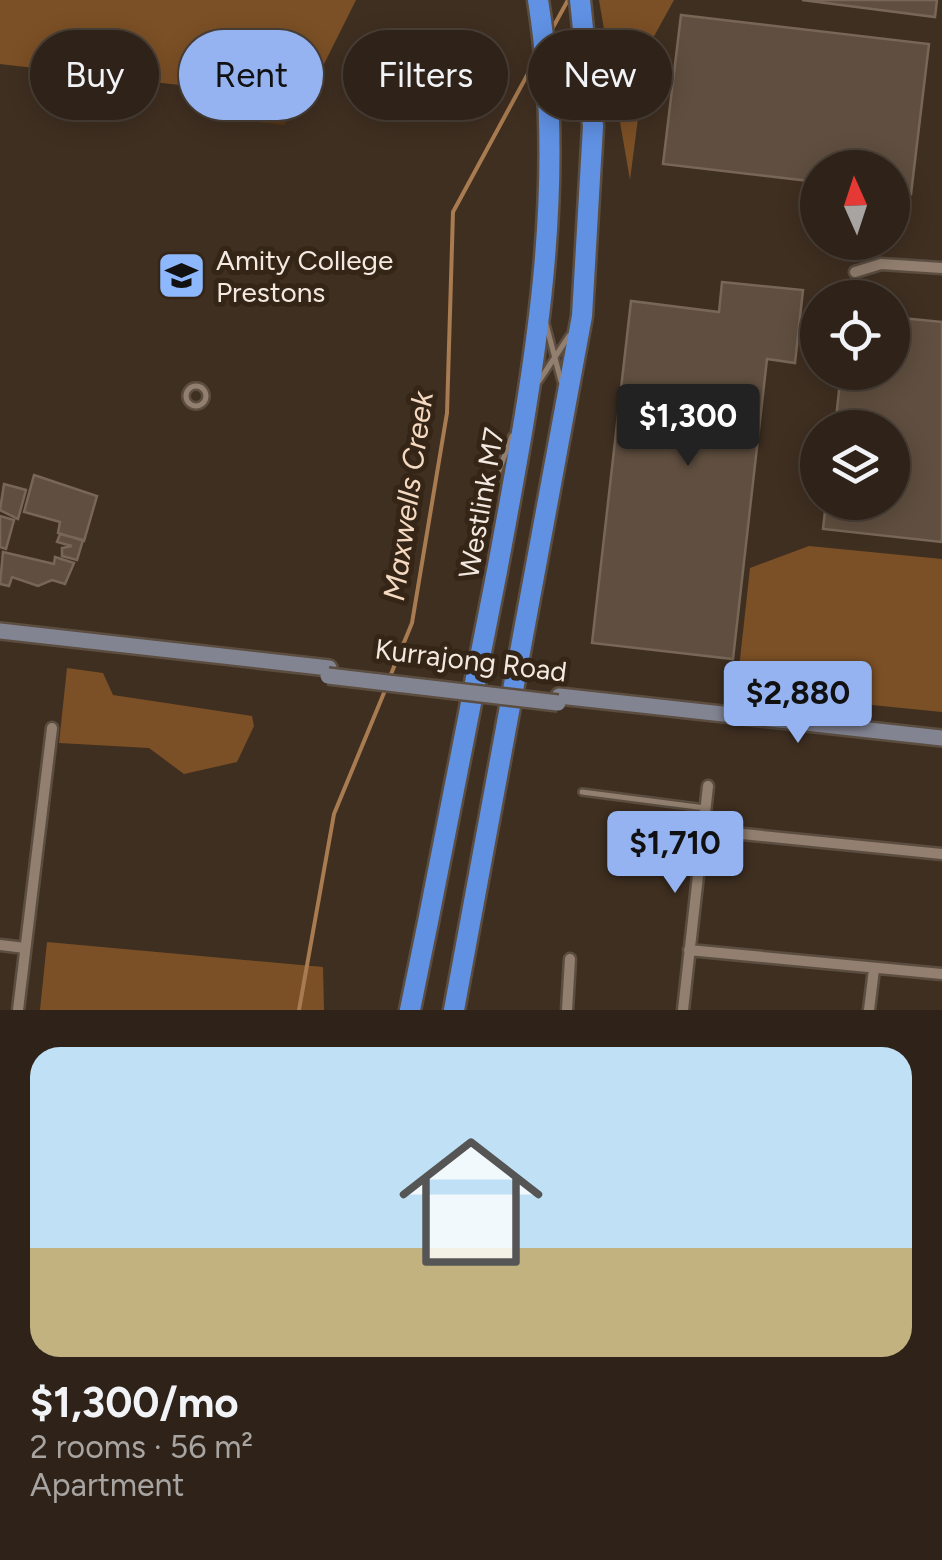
<!DOCTYPE html>
<meta charset="utf-8">
<style>
:root{--surface:#2f2319;--page:#3b2f26;--text:#f1f3f6;--muted:#a7a4a2;--line:#4a4038;--accent:#95b2f1}
body{margin:0;font-family:Figtree,sans-serif;background:var(--page);color:var(--text);height:100vh;display:flex;flex-direction:column;font-size:38px;white-space:nowrap}
*{box-sizing:border-box;margin:0}
p{font-size:32px;color:var(--muted)}
.icon{flex:none;width:55px;height:55px;fill:none;stroke:currentColor;stroke-width:2;stroke-linecap:round;stroke-linejoin:round}
.map{position:relative;height:1010px;overflow:hidden}
.sheet{display:flex;flex-direction:column;background:var(--surface);flex:1}
.sheet>*{flex:none}
.top-card{position:absolute;left:30px;top:30px;width:882px;height:90px;display:flex;gap:20px}
.needle{width:65px;rotate:357deg}
.controls{position:absolute;left:800px;top:150px;display:grid;gap:20px}
.controls a{display:grid;place-items:center;width:110px;height:110px;border-radius:50%;background:var(--surface);box-shadow:0 5px 25px #0003,0 0 0 2px var(--line);font-size:50px}
.price{position:absolute;translate:-50% -85px;padding:0 22px;border-radius:10px;background:var(--accent);color:#111;font-size:32px;line-height:65px;filter:drop-shadow(0 2px 5px #0008)}
.price::after{content:'';position:absolute;left:50%;top:60px;width:30px;height:22px;margin-left:-15px;background:inherit;clip-path:polygon(0 0,100% 0,50% 100%)}
.price.active{background:#222;color:#fff}
ul{padding:0;list-style:none}
li{display:grid;align-content:center;gap:20px;height:530px;padding:0 30px}
li span{display:grid;place-items:center;height:310px;border-radius:30px;color:#555}
li>.icon{margin-inline-start:auto}
span .icon{width:180px;height:180px;fill:#fffc;stroke-width:1}
li b{font-size:42px}
.pill{padding:0 35px;border-radius:45px;background:var(--surface);box-shadow:0 5px 25px #0003,0 0 0 2px var(--line);font-size:35px;line-height:90px}
.pill.active{background:var(--accent);color:#111}
.map>svg:first-child{display:block}
.green{fill:#593613}
.forest{fill:#7c5026}
.lines{fill:none;stroke-linecap:round;stroke-linejoin:round}
.stream{stroke:#a97b50;stroke-width:4}
.building{fill:#604f40;stroke:#786757;stroke-width:2.5}
.service-casing{stroke:#5b4e41;stroke-width:10}
.minor-casing{stroke:#5b4e41;stroke-width:15}
.secondary-casing{stroke:#5b4e41;stroke-width:20}
.motorway-casing{stroke:#5b4e41;stroke-width:25}
.service{stroke:#927f6f;stroke-width:5}
.minor{stroke:#927f6f;stroke-width:10}
.secondary{stroke:#838492;stroke-width:15}
.motorway{stroke:#6091e3;stroke-width:20}
.secondary-bridge-casing{stroke:#5b4e41;stroke-width:20;stroke-linecap:butt}
.secondary-bridge{stroke:#838492;stroke-width:15}
.labels{text-anchor:middle;dominant-baseline:central;stroke-width:10;stroke-linejoin:round;paint-order:stroke}
.poi-label{font-size:28px;fill:#f3e9e0;stroke:#342517;text-anchor:start}
.street-label{font-size:28px;fill:#f3e9e0;stroke:#342517}
.water-label{font-size:30px;font-style:italic;fill:#f5d9c0;stroke:#342517}
</style>
<div class="map">
<svg width="942" height="1010" viewBox="0 0 942 1010">
<rect width="100%" height="100%" fill="#3f2f21"/>
<path class="green" d="M240,96L288,102L285,125L237,120Z"/>
<path class="forest" d="M0,0H356L306,100L0,64Z
M599,0H674L647,49L630,180Z
M809,546L942,559V712L822,700L812,710L736,696L750,568Z
M67,668L103,673L113,695L252,716L254,726L237,762L184,774L149,748L59,743Z
M47,942L323,967L324,1010H40Z"/>
<g class="lines">
<path class="stream" d="M551,31L568,0
M389,679L412,623L447,413L453,212L537,57
M299,1010L334,814L386,688"/>
</g>
<path class="building" d="M802,0H937L935,17Z
M681,15L929,44L911,194L892,191V168H818V182L663,164Z
M722,282L803,290L795,363L767,359L733,659L592,643L631,301L719,312Z
M892,317L942,322V542L823,529L826,502H892V428H835L841,372H892Z
M34,475L97,496L84,541L58,533L60,522L24,512Z
M4,484L26,490L18,519L0,510Z
M0,516L14,520L6,549L0,547Z
M60,534L83,540L77,560L62,556V548L72,546L57,542Z
M3,552L54,564L55,557L74,563L65,584L52,580L38,586L12,577L9,586L0,584Z"/>
<g class="lines">
<defs>
<path id="service" d="M546,324L561,381
M539,381L569,336
M186 396a10 10 0 1 1 20 0a10 10 0 1 1-20 0Z
M476,531L512,436
M582,792L705,808"/>
<path id="minor" d="M855,272L881,264L942,268
M703,830L942,854
M0,945L25,948
M689,950L942,974
M18,1010L52,728
M567,1010L570,959
M683,1010L708,786
M869,1010L874,969"/>
<path id="secondary" d="M0,631L329,668
M559,696L942,738"/>
<path id="motorway" d="M410,1010C440,864 469,718 497,571C532,382 569,193 538,0
M454,1010L582,316L593,126L580,0"/>
</defs>
<use href="#service" class="service-casing"/>
<use href="#minor" class="minor-casing"/>
<use href="#secondary" class="secondary-casing"/>
<use href="#motorway" class="motorway-casing"/>
<use href="#service" class="service"/>
<use href="#minor" class="minor"/>
<use href="#secondary" class="secondary"/>
<use href="#motorway" class="motorway"/>
<defs>
<path id="secondary-bridge" d="M328,676L558,703"/>
</defs>
<use href="#secondary-bridge" class="secondary-bridge-casing"/>
<use href="#secondary-bridge" class="secondary-bridge"/>
</g>
<defs>
<symbol id="school-square" viewBox="-11 -11 22 22"><rect x="-9" y="-9" width="18" height="18" rx="4" fill="#8eb8fd" stroke="#342517"/><path d="M0-5L7-2L0 1L-7-2ZM-4 1L0 2.5L4 1V4Q0 6-4 4Z" fill="#111"/></symbol>
</defs>
<g fill-rule="evenodd">
<use href="#school-square" x="154" y="248" width="55" height="55"/>
</g>
<g class="labels">
<g class="poi-label">
<text x="216" y="260">Amity College<tspan x="216" dy="32">Prestons</tspan></text>
</g>
<g class="street-label">
<text transform="translate(481 503) rotate(-80)">Westlink M7</text>
<text transform="translate(471 660) rotate(7)">Kurrajong Road</text>
</g>
<g class="water-label">
<text transform="translate(408 496) rotate(-82)">Maxwells Creek</text>
</g>
</g>
</svg>
<div class="controls">
<a><svg class="needle" viewBox="-14 -14 28 28"><path d="M0-13l5 13h-10z" fill="#e53935"/><path d="M0 13l5-13h-10z" fill="#a7a4a2"/></svg></a>
<a><svg class="icon" aria-label="locate" viewBox="0 0 24 24"><circle cx="12" cy="12" r="6"/><path d="M12 2v4M12 18v4M2 12h4M18 12h4"/></svg></a>
<a><svg class="icon" aria-label="layers" viewBox="0 0 24 24"><path d="M12 4l9 5-9 5-9-5zM3 14l9 5 9-5"/></svg></a>
</div>
<b class="price active" style="left:688px;top:469px">$1,300</b>
<b class="price" style="left:798px;top:746px">$2,880</b>
<b class="price" style="left:675px;top:896px">$1,710</b>
<div class="top-card">
<a class="pill">Buy</a>
<a class="pill active">Rent</a>
<a class="pill">Filters</a>
<a class="pill">New</a>
</div>
</div>
<section class="sheet">
<ul>
<li><span style="background:linear-gradient(#bfe0f5 65%,#c2b280 0)"><svg class="icon" aria-label="home" viewBox="0 0 24 24"><path d="M3 11l9-7 9 7M6 9v11h12V9"/></svg></span><div><b>$1,300/mo</b><p>2 rooms · 56 m²</p><p>Apartment</p></div></li>
</ul>
</section>
